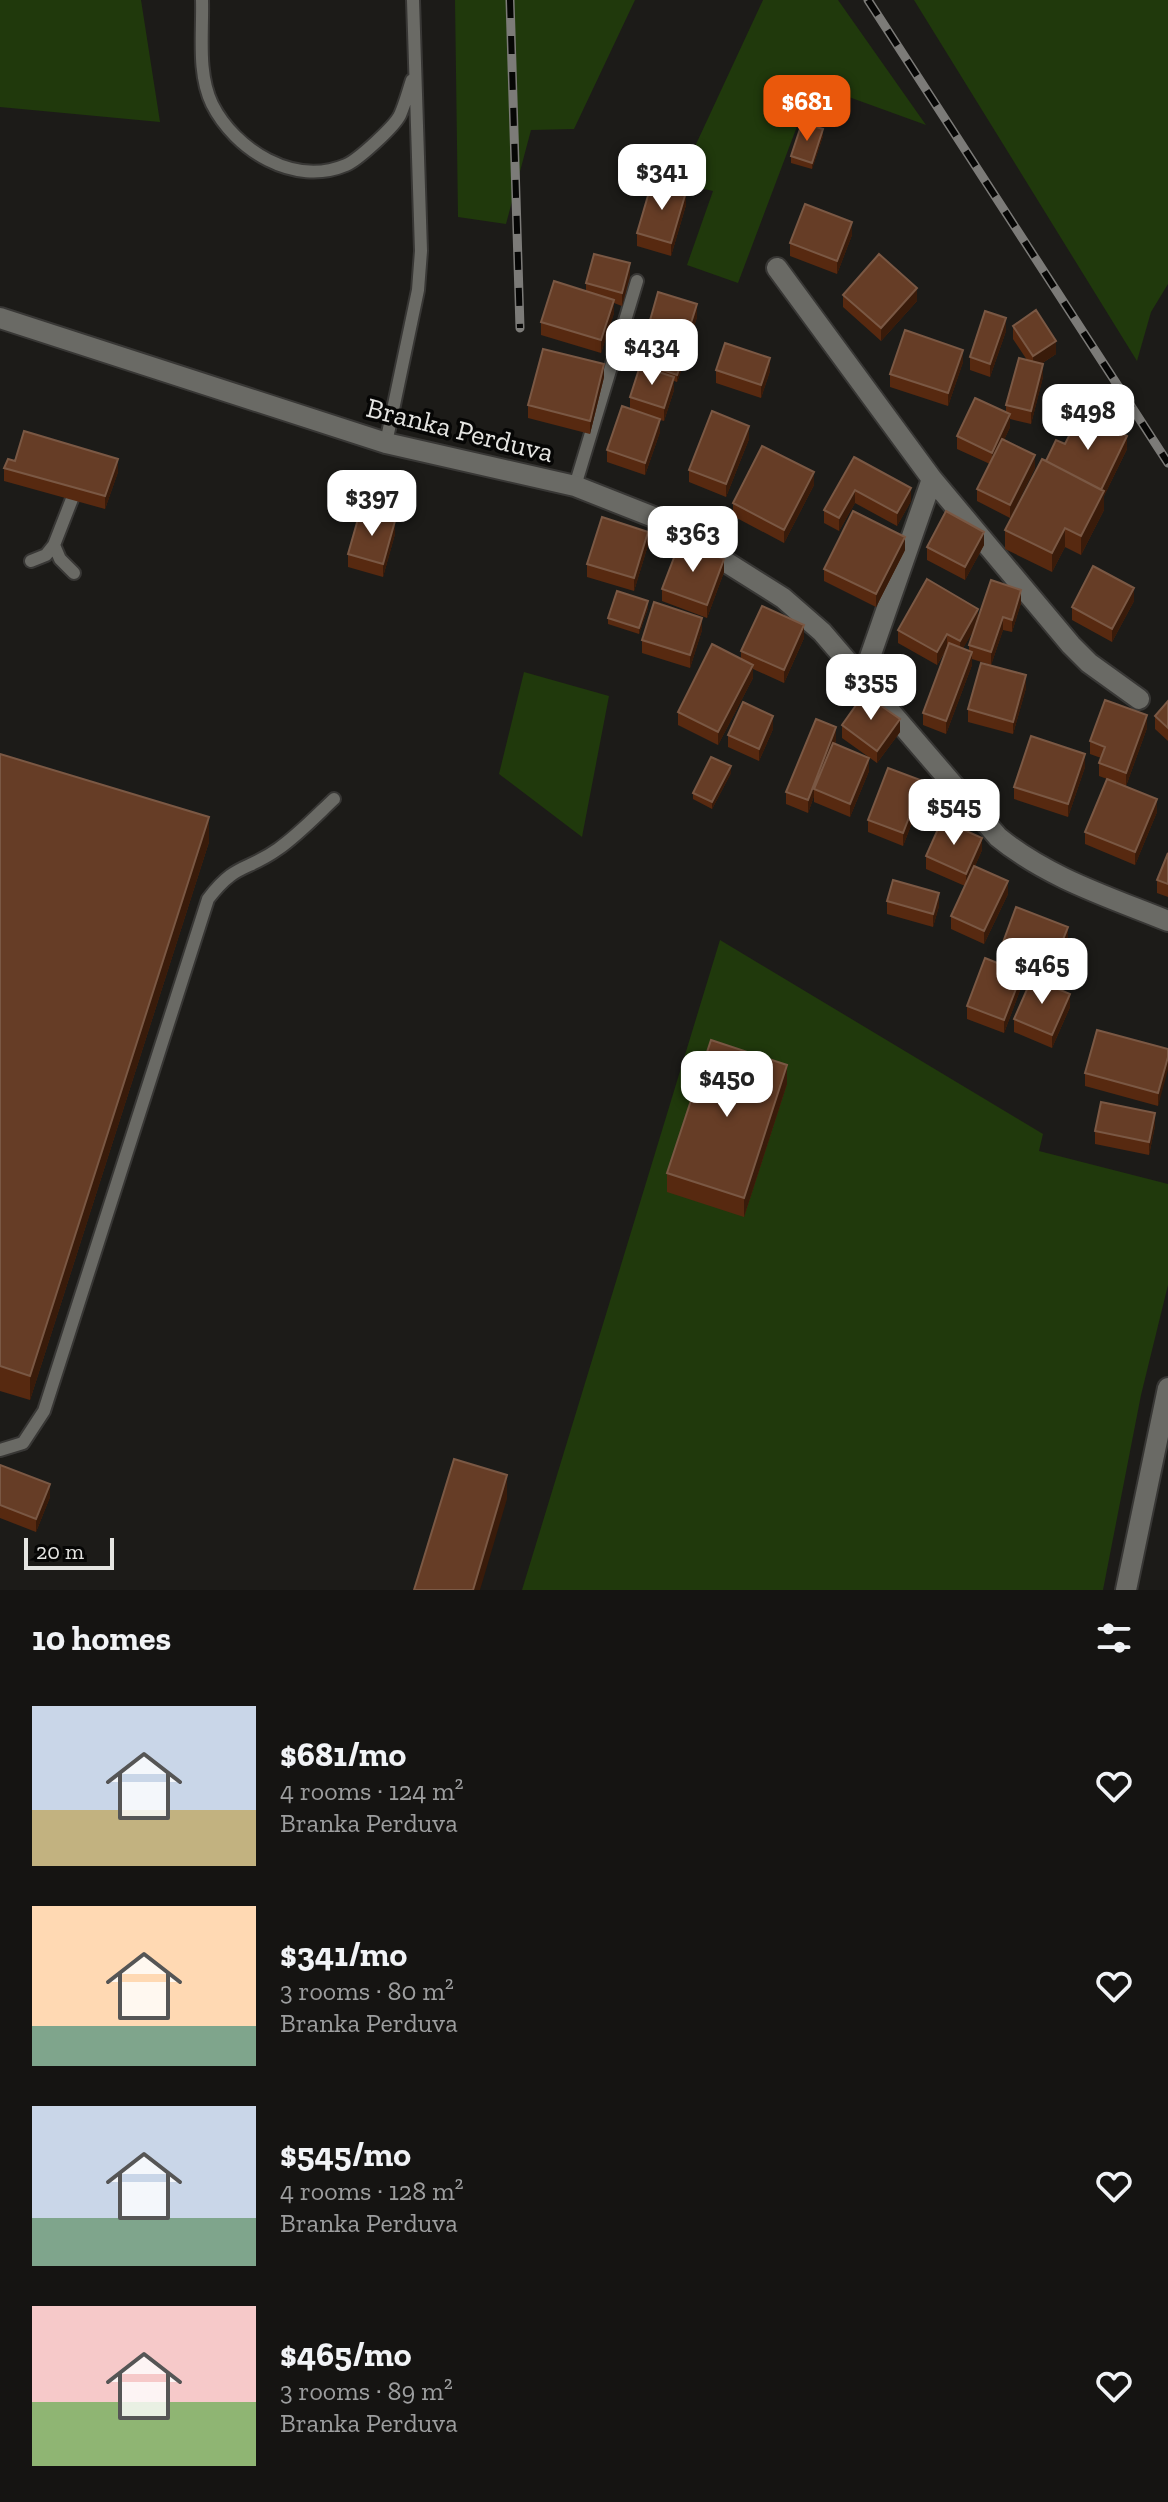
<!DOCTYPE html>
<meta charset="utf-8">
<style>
:root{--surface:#151412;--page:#222120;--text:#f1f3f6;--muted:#9d9e9f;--accent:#ea580c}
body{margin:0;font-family:"Zilla Slab",serif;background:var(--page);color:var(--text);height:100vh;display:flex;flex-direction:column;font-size:30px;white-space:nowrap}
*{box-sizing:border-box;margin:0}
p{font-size:26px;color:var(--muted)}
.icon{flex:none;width:44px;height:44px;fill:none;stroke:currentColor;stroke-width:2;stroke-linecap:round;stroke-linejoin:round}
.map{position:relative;height:1590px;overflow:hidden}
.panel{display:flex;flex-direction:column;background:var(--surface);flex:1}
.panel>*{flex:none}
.scale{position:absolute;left:24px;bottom:20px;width:90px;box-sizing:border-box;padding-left:8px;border:4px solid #e5e5e2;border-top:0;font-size:22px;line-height:28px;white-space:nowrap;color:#e5e5e2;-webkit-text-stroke:6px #060605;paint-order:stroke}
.price{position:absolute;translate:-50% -68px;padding:0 18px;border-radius:16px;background:#fff;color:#222;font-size:26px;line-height:52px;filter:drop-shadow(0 2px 4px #0008)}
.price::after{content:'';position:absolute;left:50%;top:48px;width:24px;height:18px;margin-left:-12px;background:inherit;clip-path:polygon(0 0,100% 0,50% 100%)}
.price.on{background:var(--accent);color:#fff}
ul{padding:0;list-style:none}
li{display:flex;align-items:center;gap:24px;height:200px;padding:0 32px}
li span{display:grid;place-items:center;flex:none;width:224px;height:160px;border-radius:0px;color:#555}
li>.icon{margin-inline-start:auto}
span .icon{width:96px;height:96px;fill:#fffc;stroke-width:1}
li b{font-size:34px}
h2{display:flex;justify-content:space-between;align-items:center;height:96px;padding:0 32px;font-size:34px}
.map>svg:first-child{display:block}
.green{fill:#20390c}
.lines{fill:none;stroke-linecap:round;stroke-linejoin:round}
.lane-casing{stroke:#383735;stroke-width:16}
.street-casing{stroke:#383735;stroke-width:24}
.lane{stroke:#6a6a65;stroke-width:12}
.street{stroke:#6a6a65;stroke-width:20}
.rail-casing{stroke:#7c7b78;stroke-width:9}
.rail{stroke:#060605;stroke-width:6;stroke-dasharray:18;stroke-linecap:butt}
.wall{fill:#572910;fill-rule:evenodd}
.shaded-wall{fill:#391b0a}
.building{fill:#663d26;stroke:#7a5844;stroke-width:2}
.labels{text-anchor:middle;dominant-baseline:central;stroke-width:7;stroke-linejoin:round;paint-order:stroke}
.street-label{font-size:28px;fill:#e5e5e2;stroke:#060605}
</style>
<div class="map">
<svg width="1168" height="1590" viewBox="0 0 1168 1590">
<rect width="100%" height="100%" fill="#1c1b18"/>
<path class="green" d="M0,0H141L160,122L0,107Z
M455,0H635L574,129L531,130L506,224L458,217Z
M763,0H838L926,125L813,84L738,283L687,265L713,191L678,183Z
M914,0H1168V284L1151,312L1137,361Z
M524,672L609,696L582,837L499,774Z
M720,940L1043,1134L1039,1151L1168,1184V1285L1141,1395L1103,1590H522Z"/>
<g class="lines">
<defs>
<path id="lane" d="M202,0C203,33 197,73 212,104C235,150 294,187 346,165C358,160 394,127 400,115C405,104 408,92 412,80
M386,443L418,290L421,251L413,0
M575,486L637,281
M72,499L54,545L60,559L74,573
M31,561L46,555L54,545
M0,1450L23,1443L44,1411L208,899C236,862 246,872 278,849C298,835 316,816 334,799"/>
<path id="street" d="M777,268L932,479L863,677
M0,318L386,443L575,486L656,518L783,598L822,632L998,837C1048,878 1109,897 1168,921
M932,479L1071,645L1089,663L1139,699
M1126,1590L1168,1388"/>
</defs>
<use href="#lane" class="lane-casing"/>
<use href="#street" class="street-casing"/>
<use href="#lane" class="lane"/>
<use href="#street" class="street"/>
<defs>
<path id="rail" d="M510,0L520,328
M868,0L1168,463"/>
</defs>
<use href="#rail" class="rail-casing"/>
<use href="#rail" class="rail"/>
</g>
<path class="wall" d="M823,136L812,169L791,163V156Z
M686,205L671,256L637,246V233Z
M852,235L837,274L790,256V243Z
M630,276L622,306L614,303V313L601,353L541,335V322L586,291V283Z
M843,295L917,301L881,341L843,307Z
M697,317L685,355L661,348L684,363L677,382L674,381V390L664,421L660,420V432L645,475L607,462V450L630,409V397L648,368L654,346L647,344V331Z
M1013,326L1056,354L1041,364L1043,377L1031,424L1010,419V427L1004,440L1035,468L1010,518L977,501V489L990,464L957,449V436L1006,412V405L1027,360L1013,339Z
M1006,331L990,377L970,370V357Z
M963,362L948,406L890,387V374Z
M716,370L770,371L761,398L716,383Z
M604,377L590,434L528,418V405Z
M1079,405L1066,436L1046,427V421Z
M749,439L726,497L689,482V470Z
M1065,444L1127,449L1104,496V510L1081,555L1065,547L1052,572L1005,549V530L1046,461Z
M854,457L911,501L897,526L855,503L839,531L824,523V510Z
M15,461L118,472L105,509L4,481V468Z
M814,485L784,543L733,516V503Z
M395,534L383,577L348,567V554Z
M648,545L634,591L587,577V564Z
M984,545L965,580L927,560V547Z
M905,550L876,607L824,581V569Z
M724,572L707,618L662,601V589Z
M1134,601L1112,642L1072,620V607Z
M1021,603L1012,632L1003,630L991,665L972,659V665L946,734L923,725V713L948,647L937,665L898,643V630L978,618ZM976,626L969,645V651L963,648Z
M648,608L639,634L608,624V618Z
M702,630L690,668L642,653V640Z
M804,638L784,683L753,669V678L718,745L678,725V712L741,659V651Z
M1026,688L1013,734L968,722V709Z
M1168,701V741L1155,729V716Z
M842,725L900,732L877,763L842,738Z
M1147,728L1126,786L1099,776V763L1101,758L1090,754V741Z
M773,729L759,761L728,747V735Z
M836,740L835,744L869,771L850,817L814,802V796L808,813L786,804V792Z
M0,754L209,842L30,1400L0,1391Z
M1085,767L1068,817L1014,799V787Z
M731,773L712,809L693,799V793Z
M923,794L903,846L868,832V820Z
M1157,812L1135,865L1085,844V832Z
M982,850L975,866L1008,894L984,944L951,929V916L965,886L926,869V856Z
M1168,853V897L1157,893V880Z
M887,901L939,906L933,927L887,914Z
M1068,940L1050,986L1070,1007L1052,1048L1014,1032V1019L1030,981L1022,977V985L1004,1033L967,1019V1006L998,964V956Z
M1168,1049L1158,1106L1085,1086V1073Z
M787,1084L744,1217L667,1192V1173Z
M1155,1126L1149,1155L1095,1144V1131Z
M0,1465L50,1497L36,1532L0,1518Z"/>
<path class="shaded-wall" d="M823,129V136L812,169V163Z
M686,192V205L671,256V243Z
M852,222V235L837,274V261Z
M630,263V276L622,306V293Z
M917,288V301L881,341V328Z
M614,300V313L601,353V340Z
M697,304V317L685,355V342Z
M1006,318V331L990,377V364Z
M1056,341V354L1033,369V356Z
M963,350V362L948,406V393Z
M684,356V363L677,382V375Z
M770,358V371L761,398V385Z
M604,364V377L590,434V421Z
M1043,364V377L1031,424V411Z
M674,377V390L664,421V408Z
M1079,399V405L1066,436V429Z
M1010,414V427L992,466V453Z
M660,419V432L645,475V463Z
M749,426V439L726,497V484Z
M1127,436V449L1104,496V510L1081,555V536L1101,490Z
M1035,455V468L1010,518V505Z
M118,459V472L105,509V496Z
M814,472V485L784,543V530Z
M911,488V501L897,526V513Z
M855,490V503L839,531V518Z
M395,521V534L383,577V564Z
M1065,528V547L1052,572V553Z
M648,532V545L634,591V578Z
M984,532V545L965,580V567Z
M905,537V550L876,607V594Z
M724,559V572L707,618V605Z
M1134,588V601L1112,642V629Z
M1021,590V603L1012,632V620Z
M648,601V608L639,634V628Z
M978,609V622L960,654V641Z
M1003,617V630L991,665V652Z
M702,618V630L690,668V655Z
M804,625V638L784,683V670Z
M947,634V647L937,665V652Z
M972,652V665L946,734V721Z
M753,665V678L718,745V732Z
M1026,675V688L1013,734V722Z
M1147,715V728L1126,786V773Z
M773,716V729L759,761V749Z
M900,719V732L877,763V751Z
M836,727V740L817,790L814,789V796L808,813V800Z
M1085,754V767L1068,817V804Z
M869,758V771L850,817V804Z
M731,766V773L712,809V802Z
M923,781V794L903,846V833Z
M1157,799V812L1135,865V852Z
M209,817V842L30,1400V1376Z
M982,838V850L966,887V874Z
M1008,881V894L984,944V931Z
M939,893V906L933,927V914Z
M1068,927V940L1049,988V975Z
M1022,973V985L1004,1033V1020Z
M1070,994V1007L1052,1048V1035Z
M1168,1057V1070L1158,1106V1093Z
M787,1065V1084L744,1217V1198Z
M1155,1113V1126L1149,1155V1142Z
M507,1475V1499L480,1590H473Z
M50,1484V1497L36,1532V1519Z"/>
<path class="building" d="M802,123L823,129L812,163L791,156Z
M652,182L686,192L671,243L637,233Z
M805,204L852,222L837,261L790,243Z
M594,254L630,263L622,293L586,283Z
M879,254L917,288L881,328L843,295Z
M554,281L614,300L601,340L541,322Z
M658,292L697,304L685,342L647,331Z
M1036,310L1056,341L1033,356L1013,326Z
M985,311L1006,318L990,364L970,357Z
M905,330L963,350L948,393L890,374Z
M725,343L770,358L761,385L716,370Z
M654,346L684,356L677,375L648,365Z
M543,349L604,364L590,421L528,405Z
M1019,358L1043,364L1031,411L1006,405Z
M640,366L674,377L664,408L630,397Z
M1059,390L1079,399L1066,429L1046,421Z
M975,398L1010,414L992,453L957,436Z
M622,406L660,419L645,463L607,450Z
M712,411L749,426L726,484L689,470Z
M1080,414L1127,436L1101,490L1046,461L1056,440L1065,444Z
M24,431L118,459L105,496L4,468L8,459L15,461Z
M1002,439L1035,455L1010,505L977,489Z
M762,446L814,472L784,530L733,503Z
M854,457L911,488L897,513L855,490L839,518L824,510Z
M1042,459L1104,491L1081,536L1065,528L1052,553L1005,530Z
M853,511L905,537L876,594L824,569Z
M946,511L984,532L965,567L927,547Z
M360,512L395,521L383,564L348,554Z
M602,517L648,532L634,578L587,564Z
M680,542L724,559L707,605L662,589Z
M1093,566L1134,588L1112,629L1072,607Z
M927,579L978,609L960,641L947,634L937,652L898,630Z
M991,580L1021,590L1012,620L1003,617L991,652L969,645Z
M617,591L648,601L639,628L608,618Z
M654,602L702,618L690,655L642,640Z
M762,606L804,625L784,670L741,651Z
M949,643L972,652L946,721L923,713Z
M712,644L753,665L718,732L678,712Z
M981,663L1026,675L1013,722L968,709Z
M864,694L900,719L877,751L842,725Z
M1105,700L1147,715L1126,773L1099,763L1105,747L1090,741Z
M1168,701V728L1155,716Z
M743,702L773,716L759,749L728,735Z
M816,719L836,727L808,800L786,792Z
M1031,736L1085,754L1068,804L1014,787Z
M833,743L869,758L850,804L814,789Z
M0,754L209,817L30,1376L0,1366Z
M711,757L731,766L712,802L693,793Z
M888,768L923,781L903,833L868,820Z
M1107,779L1157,799L1135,852L1085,832Z
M942,820L982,838L966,874L926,856Z
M1168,853V884L1157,880Z
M974,866L1008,881L984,931L951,916Z
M893,880L939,893L933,914L887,901Z
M1016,907L1068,927L1049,975L998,956Z
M985,958L1022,973L1004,1020L967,1006Z
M1032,978L1070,994L1052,1035L1014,1019Z
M1097,1030L1168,1049V1057L1158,1093L1085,1073Z
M711,1040L787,1065L744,1198L667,1173Z
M1101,1102L1155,1113L1149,1142L1095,1131Z
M454,1459L507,1475L473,1590H414Z
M0,1465L50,1484L36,1519L0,1505Z"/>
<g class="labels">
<g class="street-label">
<text transform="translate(460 430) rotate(14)">Branka Perduva</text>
</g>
</g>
</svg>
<div class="scale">20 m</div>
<b class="price on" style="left:807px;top:143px">$681</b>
<b class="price" style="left:662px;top:212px">$341</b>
<b class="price" style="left:652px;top:387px">$434</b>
<b class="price" style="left:1088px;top:452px">$498</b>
<b class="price" style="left:372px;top:538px">$397</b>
<b class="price" style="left:693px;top:574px">$363</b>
<b class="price" style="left:871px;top:722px">$355</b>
<b class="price" style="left:954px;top:847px">$545</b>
<b class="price" style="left:1042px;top:1006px">$465</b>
<b class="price" style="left:727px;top:1119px">$450</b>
</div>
<section class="panel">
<h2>10 homes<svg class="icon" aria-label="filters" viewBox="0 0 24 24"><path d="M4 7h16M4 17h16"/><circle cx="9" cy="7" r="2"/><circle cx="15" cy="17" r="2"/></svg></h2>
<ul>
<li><span style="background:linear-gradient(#c9d6e8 65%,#c2b280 0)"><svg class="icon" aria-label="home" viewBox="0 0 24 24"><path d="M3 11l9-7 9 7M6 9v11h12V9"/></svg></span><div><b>$681/mo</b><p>4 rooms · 124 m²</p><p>Branka Perduva</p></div><svg class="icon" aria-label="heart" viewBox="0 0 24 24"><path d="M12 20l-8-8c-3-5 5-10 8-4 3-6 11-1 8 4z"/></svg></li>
<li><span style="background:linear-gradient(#ffd9b3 75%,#7fa58c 0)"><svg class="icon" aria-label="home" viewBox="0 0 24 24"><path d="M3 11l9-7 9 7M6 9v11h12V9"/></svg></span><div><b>$341/mo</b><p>3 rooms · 80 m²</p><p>Branka Perduva</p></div><svg class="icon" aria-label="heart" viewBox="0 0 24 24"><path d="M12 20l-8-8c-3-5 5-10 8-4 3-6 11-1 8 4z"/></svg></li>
<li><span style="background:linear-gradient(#c9d6e8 70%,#7fa58c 0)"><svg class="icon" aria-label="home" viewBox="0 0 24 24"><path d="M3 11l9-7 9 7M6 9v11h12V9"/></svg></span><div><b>$545/mo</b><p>4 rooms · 128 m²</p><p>Branka Perduva</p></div><svg class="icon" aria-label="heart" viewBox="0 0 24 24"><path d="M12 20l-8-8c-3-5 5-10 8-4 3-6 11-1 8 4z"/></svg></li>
<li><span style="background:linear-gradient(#f6c9c9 60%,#8fb573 0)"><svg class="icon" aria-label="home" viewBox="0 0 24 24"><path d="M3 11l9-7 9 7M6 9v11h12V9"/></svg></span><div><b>$465/mo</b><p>3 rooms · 89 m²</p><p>Branka Perduva</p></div><svg class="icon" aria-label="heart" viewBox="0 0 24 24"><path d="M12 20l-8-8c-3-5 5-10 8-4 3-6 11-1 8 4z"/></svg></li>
</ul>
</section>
